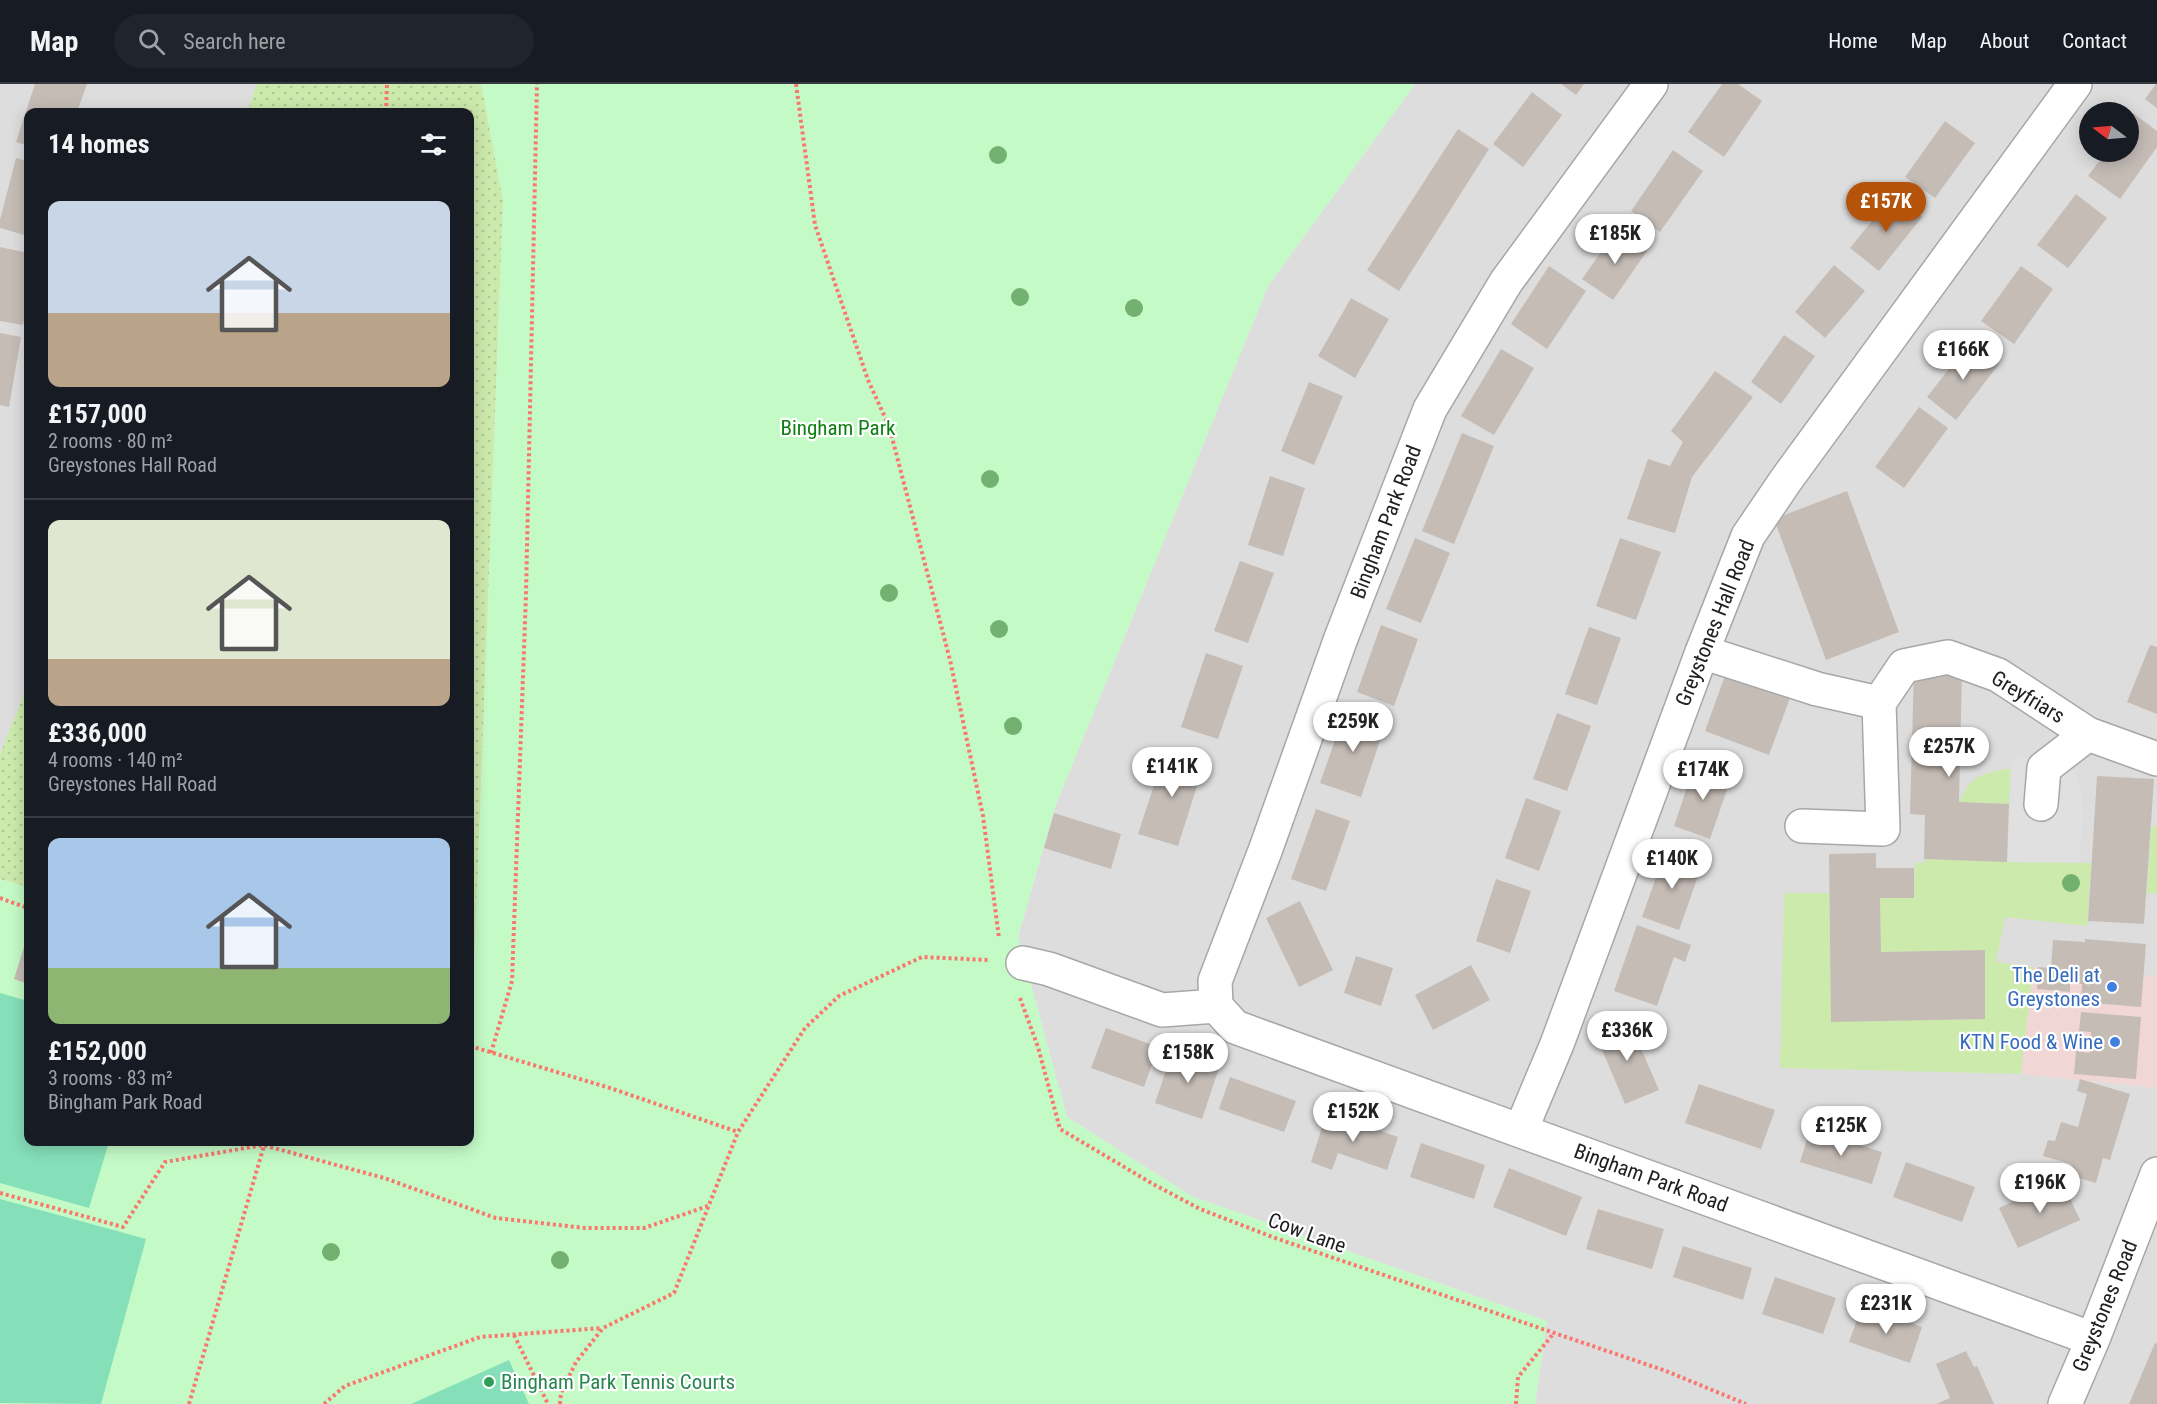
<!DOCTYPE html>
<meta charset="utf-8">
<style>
:root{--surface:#171b24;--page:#20242c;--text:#f1f3f6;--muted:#9ea1a6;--line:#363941;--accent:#b45309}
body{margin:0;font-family:"Roboto Condensed",sans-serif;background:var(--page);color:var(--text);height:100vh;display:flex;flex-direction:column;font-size:22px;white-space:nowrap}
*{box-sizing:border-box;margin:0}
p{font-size:20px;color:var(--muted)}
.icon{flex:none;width:33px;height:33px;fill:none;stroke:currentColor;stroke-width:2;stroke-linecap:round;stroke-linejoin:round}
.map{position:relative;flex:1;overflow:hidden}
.details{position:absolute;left:24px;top:24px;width:450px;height:1038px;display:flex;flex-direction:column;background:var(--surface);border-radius:12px;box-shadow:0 3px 15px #0003}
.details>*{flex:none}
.needle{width:39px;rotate:286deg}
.buttons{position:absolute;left:2079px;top:18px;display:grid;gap:12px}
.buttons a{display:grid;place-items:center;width:60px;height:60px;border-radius:50%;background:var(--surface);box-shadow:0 3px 15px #0003;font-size:30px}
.price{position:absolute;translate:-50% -51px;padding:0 14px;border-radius:21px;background:#fff;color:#222;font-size:20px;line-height:39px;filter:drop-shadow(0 2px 3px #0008)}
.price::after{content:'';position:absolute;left:50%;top:36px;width:18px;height:14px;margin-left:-9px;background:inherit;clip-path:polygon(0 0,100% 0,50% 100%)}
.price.active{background:var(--accent);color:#fff}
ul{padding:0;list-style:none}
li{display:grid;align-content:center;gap:12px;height:318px;padding:0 24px}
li+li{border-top:2px solid var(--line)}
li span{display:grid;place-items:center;height:186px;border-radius:12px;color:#555}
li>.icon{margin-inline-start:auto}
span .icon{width:108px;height:108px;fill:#fffc;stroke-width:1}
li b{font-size:26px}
h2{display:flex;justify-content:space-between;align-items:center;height:72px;padding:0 24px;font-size:26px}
header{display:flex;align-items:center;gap:36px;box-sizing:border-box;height:84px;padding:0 30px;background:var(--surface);border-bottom:2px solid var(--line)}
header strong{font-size:28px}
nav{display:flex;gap:33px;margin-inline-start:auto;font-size:21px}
.search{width:420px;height:54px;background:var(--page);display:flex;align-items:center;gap:15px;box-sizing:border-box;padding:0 21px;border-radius:33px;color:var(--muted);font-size:22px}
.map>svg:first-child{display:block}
.residential{fill:#dedddd;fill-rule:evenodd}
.commercial{fill:#f1d6d6}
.grass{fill:#cdeaad}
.park{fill:#c4fac6}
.garden{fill:url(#garden-dots)}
.pitch{fill:#85dfb9}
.parking{fill:#e0e0e0}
.building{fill:#c5bcb6}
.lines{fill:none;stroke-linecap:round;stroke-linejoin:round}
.minor-casing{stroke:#a7a7a7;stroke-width:36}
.path{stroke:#fa776e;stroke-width:4;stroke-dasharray:3 3;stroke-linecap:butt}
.minor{stroke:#fff;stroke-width:33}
.tree{fill:#73b171}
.shop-dot{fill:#3f7fe0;stroke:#fff;stroke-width:2}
.leisure-dot{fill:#2e9e5b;stroke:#fff;stroke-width:2}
.labels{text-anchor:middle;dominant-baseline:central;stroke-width:4.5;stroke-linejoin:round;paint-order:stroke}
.park-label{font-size:21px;fill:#0c8011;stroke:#fff}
.street-label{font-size:21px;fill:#202020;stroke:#fff}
.shop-label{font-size:21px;fill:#366cbe;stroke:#fff;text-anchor:end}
.leisure-label{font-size:21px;fill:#27864d;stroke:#fff;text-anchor:start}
</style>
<header>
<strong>Map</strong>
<div class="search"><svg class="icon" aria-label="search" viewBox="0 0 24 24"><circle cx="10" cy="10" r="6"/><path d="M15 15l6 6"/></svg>Search here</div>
<nav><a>Home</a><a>Map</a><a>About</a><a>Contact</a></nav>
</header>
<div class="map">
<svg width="2157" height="1320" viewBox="0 0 2157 1320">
<defs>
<pattern id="garden-dots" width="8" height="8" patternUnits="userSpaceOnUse" patternTransform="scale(1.5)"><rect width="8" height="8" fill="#cdeaad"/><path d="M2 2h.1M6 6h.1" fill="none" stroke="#b0c895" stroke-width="1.8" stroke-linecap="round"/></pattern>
</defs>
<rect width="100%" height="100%" fill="#f0ede6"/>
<path class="residential" d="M0,0H257L247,28H28V600L0,670Z
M1415,0H2157V893L2143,892L2021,990L2157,1004V1320H1535L1547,1237L1191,1112L1067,1033L1018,853L1055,723L1268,202ZM2090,28H2128V68H2090Z"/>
<path class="commercial" d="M2033,883L2157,893V1004L2021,990Z"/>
<path class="grass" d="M2005,685H2011L2009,720L1959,718C1972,691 1977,692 2005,685Z
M2157,742V809L2147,810L2151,743Z
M1924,775L2091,779L2087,842L2005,833L1996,878L2033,883L2021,990L1780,984L1784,809H1829L1832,937L1985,935L1984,866L1881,868L1880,814H1914L1915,778L1925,779Z"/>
<path class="park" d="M481,0H1415L1268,202L1055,723L1018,853L1067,1033L1191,1112L1547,1237L1535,1320H0V795L28,803V1058H470V938L472,939L503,118Z"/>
<path class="garden" d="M257,0H481L503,117L472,939L470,938V28H247Z
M28,600V803L0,795V670Z"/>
<path class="pitch" d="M0,909L28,917V1058H109L89,1124L0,1099Z
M0,1115L146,1155L101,1320L0,1319Z
M509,1276L529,1320H411Z"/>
<path class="parking" d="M2013,673H2034L2069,683L2077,691L2081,709L2083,735L2079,779L2007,778L2011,685Z"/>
<path class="building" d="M35,0H87L77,28H28V62L16,58Z
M1561,0H1584L1576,11Z
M1722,0H1738L1762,17L1724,73L1688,48Z
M2156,0H2157V24L2145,15Z
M1532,8L1562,31L1523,83L1493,60Z
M2133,29L2157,47V63L2120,115L2088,92L2106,68H2128V36Z
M1945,37L1975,59L1935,114L1905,93Z
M1458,45L1489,65L1399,207L1367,186Z
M1673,66L1703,87L1660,148L1631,127Z
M16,74L28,77V152L0,144V136Z
M2076,110L2107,134L2068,184L2037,161Z
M1893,111L1922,133L1879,187L1850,164Z
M1617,146L1647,167L1613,216L1582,195Z
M0,163L28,169V216L23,241L0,237Z
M1834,181L1865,207L1825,254L1795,228Z
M1549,182L1586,207L1547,265L1511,240Z
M2021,182L2053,205L2014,260L1981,237Z
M1351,214L1389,235L1355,294L1318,272Z
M0,249L21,253L9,323L0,321Z
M1784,251L1815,272L1781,320L1751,298Z
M1970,258L1999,280L1956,336L1927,313Z
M1501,265L1534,284L1494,351L1461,332Z
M1715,287L1753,313L1692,393L1675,449L1627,435L1648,375L1670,382L1683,358L1671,347Z
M1309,298L1343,312L1314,381L1281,367Z
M1919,323L1948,344L1904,404L1875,383Z
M1462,349L1494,362L1454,460L1422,447Z
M1270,392L1305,404L1283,472L1248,461Z
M1847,407L1899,548L1826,576L1774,435Z
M1415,454L1450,469L1421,539L1386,525Z
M1620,454L1661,468L1636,536L1596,522Z
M1240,477L1274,489L1248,559L1214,547Z
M1381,541L1418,555L1394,622L1357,608Z
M1589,543L1621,554L1597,621L1565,610Z
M2150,561L2157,563V630L2127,618Z
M1206,569L1243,582L1218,655L1181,643Z
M1914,586L1962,587L1959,718L2009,720L2007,778L1924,775L1925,731L1910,730Z
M1726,589L1790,614L1769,671L1705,647Z
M1346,625L1386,639L1361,713L1320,699Z
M1557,629L1591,642L1567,707L1533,695Z
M1166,665L1205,677L1178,762L1138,750Z
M1695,679L1732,691L1710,755L1674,742Z
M2097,692L2154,695L2144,840L2088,837Z
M1526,714L1561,727L1539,787L1505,774Z
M1316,725L1350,737L1326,807L1291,795Z
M1054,729L1121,750L1111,785L1044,764Z
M1666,765L1703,778L1679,846L1642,833Z
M1876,769V784H1914V814H1880L1881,868L1985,866V935L1831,938L1829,770Z
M1496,795L1531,807L1510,869L1476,857Z
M1300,817L1333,886L1299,903L1266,834Z
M1637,841L1691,861L1685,878L1674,873L1657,922L1614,907Z
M28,850V900L14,895Z
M2085,855L2146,860L2141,923L2081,918L2082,900H2070V908L2037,905L2038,883L2051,884L2053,856L2085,858Z
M1356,872L1393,884L1381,922L1344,909Z
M1471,881L1490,916L1433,946L1415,911Z
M2081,928L2141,933L2136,995L2074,990L2076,967L2090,969L2091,948L2079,947Z
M1628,935L1659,1006L1625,1020L1595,949Z
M1106,944L1158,963L1144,1003L1091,984Z
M1173,965L1220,981L1202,1035L1155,1019Z
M1230,993L1296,1017L1284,1048L1219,1025Z
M2080,995L2130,1010L2110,1076L2103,1074L2096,1099L2068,1091L2071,1080L2043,1072L2048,1056L2055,1057L2061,1038L2078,1043L2087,1010L2077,1007Z
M1699,1000L1775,1026L1761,1065L1685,1039Z
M1327,1028L1398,1053L1387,1086L1338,1069L1332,1086L1311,1078Z
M1810,1046L1882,1068L1872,1100L1800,1078Z
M1421,1059L1485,1081L1474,1115L1410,1093Z
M1906,1078L1975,1103L1962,1138L1893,1113Z
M1509,1084L1582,1113L1566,1152L1493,1123Z
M2061,1095L2080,1136L2018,1164L1999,1124Z
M1598,1125L1664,1145L1652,1185L1586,1165Z
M1683,1162L1752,1184L1743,1216L1673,1193Z
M1775,1193L1836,1214L1823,1250L1762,1230Z
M1862,1222L1922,1243L1910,1279L1849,1258Z
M2155,1259L2157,1260V1320H2129Z
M1966,1267L1974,1283L1977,1282L1994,1320H1936L1950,1314L1936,1280Z"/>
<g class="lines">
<defs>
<path id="minor" d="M1702,568L1817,605L1879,619
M2041,720L2044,684L2088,650
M1802,742L1883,745L1879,619L1904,582L1948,573L1998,591L2088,650L2157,675
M1023,879L1049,885L1162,926L1216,922L1235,943L2093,1255
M1216,922L1215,897L1265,767L1341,554L1430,325L1506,198L1651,0
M1521,1046L1557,960L1702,568L1748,452L1786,396L2075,0
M2065,1320L2093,1255L2157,1090"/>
</defs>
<use href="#minor" class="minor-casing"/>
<path class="path" d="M796,0L815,141L868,296L889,342L950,576L983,732L999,854
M386,28L387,0
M0,814L28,824
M1020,914L1038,963L1060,1045L1153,1100L1200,1125L1275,1154L1666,1287L1746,1320
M470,962L610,1004L738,1048
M491,969L512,897L526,510L537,0
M0,1109L123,1143L165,1078L263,1061L384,1094L496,1134L585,1144H644L708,1122
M514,1251L548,1320
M189,1320L265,1058
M324,1320L345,1302L480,1253L602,1244
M560,1320L561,1309L576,1278L603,1244L674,1209L738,1048L805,944L839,912L922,873L989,876
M1516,1320L1518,1293L1554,1249"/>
<use href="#minor" class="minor"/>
</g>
<g class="tree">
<circle cx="998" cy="71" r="9"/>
<circle cx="1020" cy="213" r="9"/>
<circle cx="1134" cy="224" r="9"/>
<circle cx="990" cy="395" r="9"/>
<circle cx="889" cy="509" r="9"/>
<circle cx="999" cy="545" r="9"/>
<circle cx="1013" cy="642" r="9"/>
<circle cx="2071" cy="799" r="9"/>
<circle cx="331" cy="1168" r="9"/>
<circle cx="560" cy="1176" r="9"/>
</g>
<g class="shop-dot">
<circle cx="2112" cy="903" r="6"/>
<circle cx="2115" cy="958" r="6"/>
</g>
<circle class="leisure-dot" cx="489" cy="1298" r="6"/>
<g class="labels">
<g class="park-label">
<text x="838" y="344">Bingham Park</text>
</g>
<g class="street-label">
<text transform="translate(1386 438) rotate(-69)">Bingham Park Road</text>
<text transform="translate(1715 539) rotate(-68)">Greystones Hall Road</text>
<text transform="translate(2028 613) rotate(31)">Greyfriars</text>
<text transform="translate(1651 1094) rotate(20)">Bingham Park Road</text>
<text transform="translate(1307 1149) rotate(20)">Cow Lane</text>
<text transform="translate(2105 1222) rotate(-68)">Greystones Road</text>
</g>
<g class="shop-label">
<text x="2100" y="891">The Deli at<tspan x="2100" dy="24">Greystones</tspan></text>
<text x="2103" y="958">KTN Food &amp; Wine</text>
</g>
<g class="leisure-label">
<text x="501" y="1298">Bingham Park Tennis Courts</text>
</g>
</g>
</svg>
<div class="buttons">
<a><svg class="needle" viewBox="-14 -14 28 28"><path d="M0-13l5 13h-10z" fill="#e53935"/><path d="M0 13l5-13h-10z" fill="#9ea1a6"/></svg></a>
</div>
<b class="price active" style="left:1886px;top:149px">£157K</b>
<b class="price" style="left:1615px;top:181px">£185K</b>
<b class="price" style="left:1963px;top:297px">£166K</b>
<b class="price" style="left:1353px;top:669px">£259K</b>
<b class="price" style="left:1949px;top:694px">£257K</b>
<b class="price" style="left:1172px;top:714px">£141K</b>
<b class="price" style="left:1703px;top:717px">£174K</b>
<b class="price" style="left:1672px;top:806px">£140K</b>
<b class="price" style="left:1627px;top:978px">£336K</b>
<b class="price" style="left:1188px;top:1000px">£158K</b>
<b class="price" style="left:1353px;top:1059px">£152K</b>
<b class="price" style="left:1841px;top:1073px">£125K</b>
<b class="price" style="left:2040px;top:1130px">£196K</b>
<b class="price" style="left:1886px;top:1251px">£231K</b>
<section class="details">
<h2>14 homes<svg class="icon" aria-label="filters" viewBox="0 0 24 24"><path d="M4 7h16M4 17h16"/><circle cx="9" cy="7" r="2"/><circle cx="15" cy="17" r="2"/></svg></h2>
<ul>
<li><span style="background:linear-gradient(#c9d6e8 60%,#b9a48a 0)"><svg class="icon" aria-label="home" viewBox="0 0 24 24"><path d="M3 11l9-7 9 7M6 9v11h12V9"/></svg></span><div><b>£157,000</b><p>2 rooms · 80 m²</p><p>Greystones Hall Road</p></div></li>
<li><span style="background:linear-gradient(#dfe7d0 75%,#b9a48a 0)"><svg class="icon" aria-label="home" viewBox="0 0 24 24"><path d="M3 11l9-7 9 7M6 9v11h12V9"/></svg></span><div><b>£336,000</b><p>4 rooms · 140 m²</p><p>Greystones Hall Road</p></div></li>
<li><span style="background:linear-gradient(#a9c7e8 70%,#8fb573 0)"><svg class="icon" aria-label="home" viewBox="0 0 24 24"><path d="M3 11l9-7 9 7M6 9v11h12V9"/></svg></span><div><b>£152,000</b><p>3 rooms · 83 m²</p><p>Bingham Park Road</p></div></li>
</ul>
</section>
</div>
